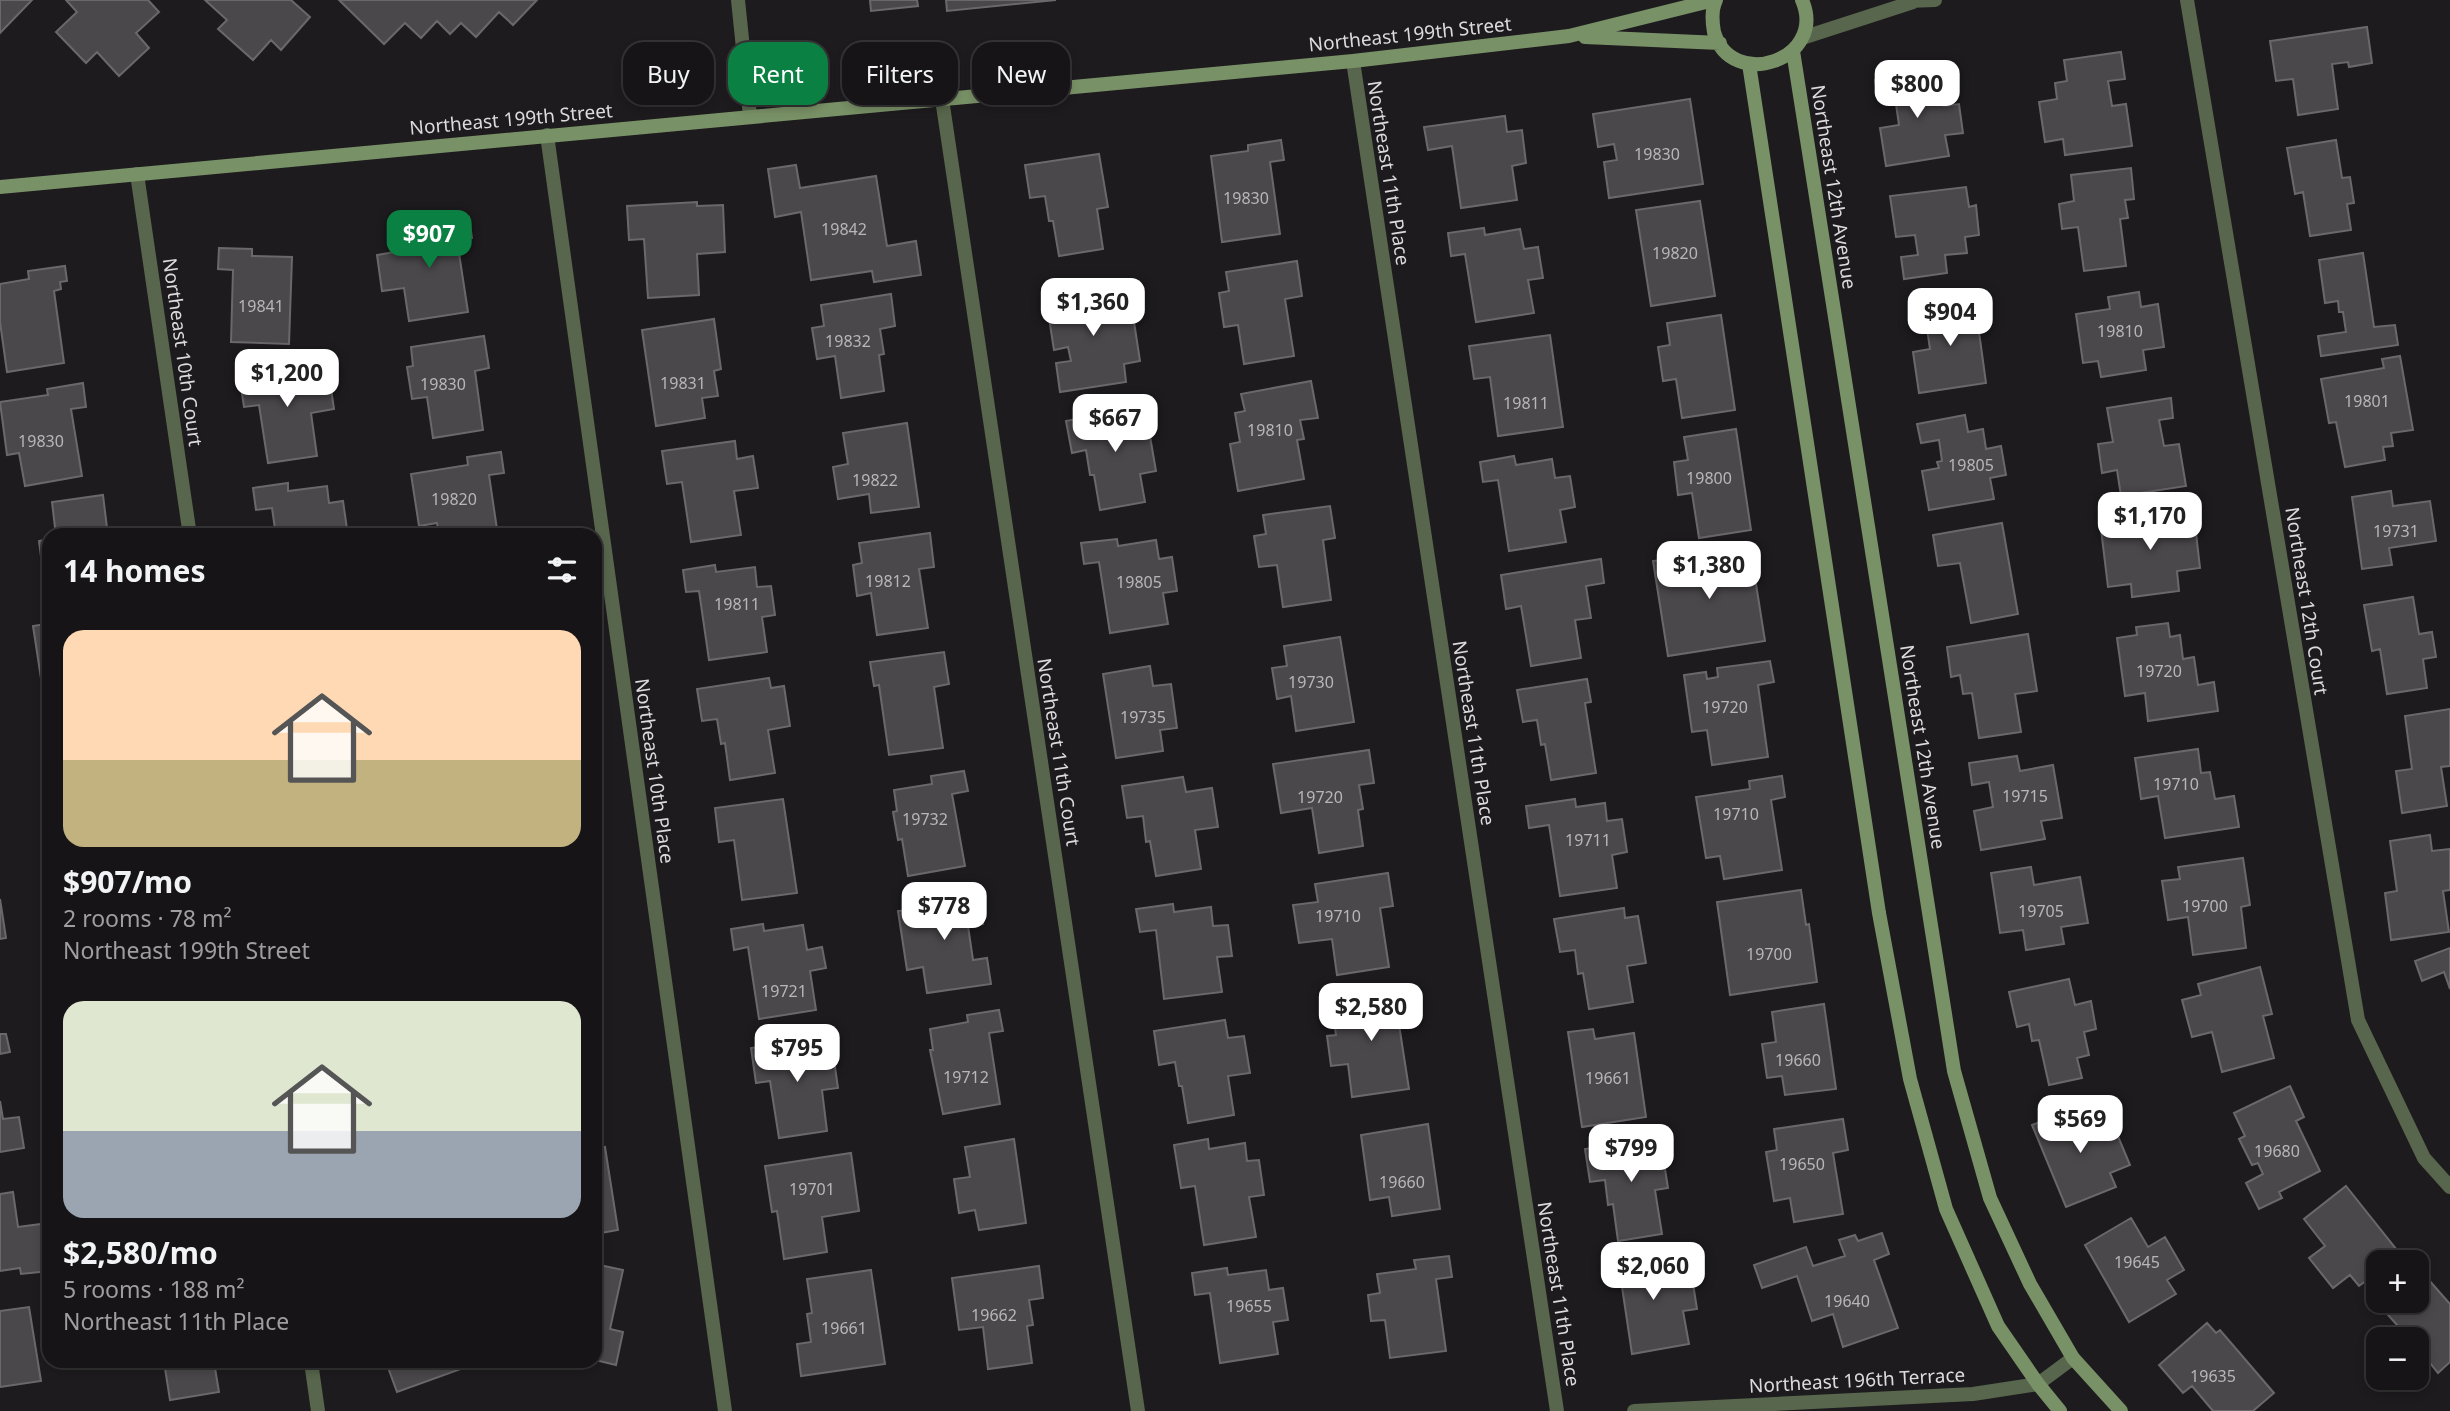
<!DOCTYPE html>
<meta charset="utf-8">
<style>
:root{--surface:#161416;--page:#1f1d1f;--text:#f1f3f6;--muted:#9e9ea1;--line:#353335;--accent:#0b8043}
body{margin:0;font-family:"Noto Sans",sans-serif;background:var(--page);color:var(--text);height:100vh;display:flex;flex-direction:column;font-size:26px;white-space:nowrap}
*{box-sizing:border-box;margin:0}
p{font-size:23px;color:var(--muted)}
.icon{flex:none;width:38px;height:38px;fill:none;stroke:currentColor;stroke-width:2;stroke-linecap:round;stroke-linejoin:round}
.map{position:relative;flex:1;overflow:hidden}
.details{position:absolute;left:42px;top:528px;width:560px;height:840px;display:flex;flex-direction:column;background:var(--surface);border-radius:21px;box-shadow:0 4px 10px #0003,0 0 0 2px var(--line)}
.details>*{flex:none}
.guide{position:absolute;left:623px;top:42px;width:665px;height:63px;display:flex;gap:14px}
.fabs{position:absolute;left:2366px;top:1250px;display:grid;gap:14px}
.fabs a{display:grid;place-items:center;width:63px;height:63px;border-radius:14px;background:var(--surface);box-shadow:0 4px 10px #0003,0 0 0 2px var(--line);font-size:35px}
.price{position:absolute;translate:-50% -60px;padding:0 16px;border-radius:14px;background:#fff;color:#222;font-size:23px;line-height:46px;filter:drop-shadow(0 2px 4px #0008)}
.price::after{content:'';position:absolute;left:50%;top:42px;width:21px;height:16px;margin-left:-10px;background:inherit;clip-path:polygon(0 0,100% 0,50% 100%)}
.price.current{background:var(--accent);color:#fff}
ul{padding:0;list-style:none}
li{display:grid;align-content:center;gap:14px;height:371px;padding:0 21px}
li span{display:grid;place-items:center;height:217px;border-radius:21px;color:#555}
li>.icon{margin-inline-start:auto}
span .icon{width:126px;height:126px;fill:#fffc;stroke-width:1}
li b{font-size:30px}
h2{display:flex;justify-content:space-between;align-items:center;height:84px;padding:0 21px;font-size:30px}
.tag{padding:0 24px;border-radius:21px;background:var(--surface);box-shadow:0 4px 10px #0003,0 0 0 2px var(--line);font-size:24px;line-height:63px}
.tag.current{background:var(--accent);color:#fff}
.map>svg:first-child{display:block}
.building{fill:#4b484c;stroke:#6b686c;stroke-width:2}
.lines{fill:none;stroke-linecap:round;stroke-linejoin:round}
.street{stroke:#57664c;stroke-width:14}
.secondary{stroke:#799166;stroke-width:14}
.labels{text-anchor:middle;dominant-baseline:central;stroke-width:6;stroke-linejoin:round;paint-order:stroke}
.number-label{font-size:16px;fill:#b8b6b8}
.street-label{font-size:19px;fill:#dcdadc;stroke:#1d1b1e}
</style>
<div class="map">
<svg width="2450" height="1411" viewBox="0 0 2450 1411">
<rect width="100%" height="100%" fill="#1d1b1e"/>
<path class="building" d="M0,0H32L0,33Z
M66,0H148L159,12L136,33L149,48L119,76L97,52L86,63L56,32L77,12Z
M205,0H291L310,17L281,50L271,40L253,60L218,29L227,20Z
M339,0H537L513,25L499,12L476,37L461,23L450,34L437,21L421,38L405,23L384,44Z
M870,0H917L918,6L871,11Z
M946,0H1056L947,11Z
M2367,27L2372,63L2349,67L2348,62L2332,64L2338,109L2298,115L2293,79L2276,81L2270,41Z
M2121,52L2125,79L2108,81L2112,106L2126,104L2132,146L2065,155L2063,139L2045,142L2039,102L2057,99L2055,83L2067,81L2064,60Z
M1924,72L1927,88L1941,86L1944,106L1959,104L1963,133L1945,135L1949,156L1886,166L1880,128L1899,125L1895,97L1878,100L1875,80Z
M1690,99L1703,184L1609,198L1604,162L1617,160L1614,144L1598,147L1593,114Z
M1505,116L1507,132L1522,130L1526,163L1512,166L1517,200L1461,208L1452,146L1428,150L1424,127Z
M1281,140L1284,160L1270,162L1280,234L1222,242L1211,156L1248,151V145Z
M2336,140L2342,178L2350,177L2354,203L2347,204L2351,230L2310,236L2303,192L2295,194L2287,148Z
M1099,154L1108,207L1097,209L1103,249L1059,256L1053,221H1049L1045,196L1030,198L1025,165Z
M796,165L800,188L876,176L887,246L916,241L921,275L874,282L872,271L811,280L801,212L775,217L768,169Z
M2131,168L2134,199L2125,200L2128,218L2120,219L2126,266L2084,271L2078,227L2062,229L2059,204L2074,201L2071,175Z
M1966,187L1969,207L1976,205L1979,235L1965,237L1967,253L1945,255L1947,273L1904,279L1901,257L1918,255L1915,235L1896,237L1890,196Z
M1700,201L1715,296L1651,306L1636,210Z
M697,202V206L723,205L725,252L697,254L699,295L648,298L644,239L629,240L627,206Z
M469,217L472,238L457,240L468,312L409,321L404,288L382,291L377,255L400,251L398,236L436,230L435,222Z
M1484,228L1485,235L1520,229L1524,249L1538,247L1543,278L1528,280L1534,313L1476,322L1465,254L1451,256L1448,233Z
M219,248L252,249V256L292,257L289,344L231,342L233,270L218,269Z
M2363,253L2374,327L2395,325L2398,345L2321,356L2318,336L2346,332L2343,312H2339L2338,301L2325,303L2319,260Z
M1297,261L1302,296L1285,299L1294,356L1244,364L1238,325L1224,327L1219,293L1229,291L1226,272Z
M65,266L67,281L60,282L61,289L54,291L64,363L7,372L0,322V284L29,279L28,271Z
M1117,288L1119,303L1131,302L1140,361L1124,364L1126,382L1060,392L1056,363L1071,361L1068,347L1054,350L1046,299Z
M2139,292L2141,307L2158,304L2164,347L2143,350L2146,370L2101,377L2098,361L2083,363L2076,314L2110,309L2108,297Z
M891,294L895,326L880,329L884,354L879,355L884,391L841,398L835,356L817,359L812,328L824,326L821,305Z
M1963,296L1965,312L1976,310L1986,383L1919,393L1913,352L1930,349L1923,301Z
M1721,315L1735,410L1682,418L1676,379L1663,381L1658,347L1670,345L1667,323Z
M714,319L721,369L714,371L718,396L702,398L705,418L656,426L642,330Z
M1550,335L1563,427L1498,436L1490,377L1474,379L1469,346Z
M484,336L489,368L475,371L483,430L433,438L427,397L412,399L407,367L413,366L411,347Z
M2400,356L2413,430L2391,433L2393,446L2383,447L2385,460L2345,467L2336,422L2329,423L2321,379L2384,368L2382,359Z
M308,364L311,385L330,382L334,409L311,413L317,456L268,463L259,405L244,407L239,373Z
M1311,381L1318,418L1300,420L1304,439L1297,440L1304,479L1238,491L1230,444L1240,442L1235,413L1245,411L1241,394Z
M83,383L86,407L71,409L82,476L25,486L19,453L7,455L0,402L48,395L47,389Z
M2171,398L2173,418L2159,420L2164,446L2179,444L2186,486L2121,496L2117,470L2102,473L2098,444L2113,442L2107,408Z
M1135,408L1136,414L1146,413L1156,471L1140,474L1145,502L1100,510L1094,475H1090L1086,450L1072,453L1066,421Z
M1965,415L1968,432L1983,429L1986,449L2001,446L2006,475L1990,478L1994,499L1929,510L1922,471L1939,468L1937,462L1942,461L1939,440L1921,443L1917,424Z
M907,423L919,507L871,513L869,494L838,499L833,467L848,464L843,433Z
M1736,429L1751,530L1699,538L1692,493L1678,495L1674,462L1688,460L1684,437Z
M735,441L737,459L753,456L758,488L734,491L741,535L691,542L682,482L667,484L662,451Z
M501,452L504,473L489,475L498,536H439L437,523L419,526L411,474L468,465L467,457Z
M1514,456L1516,465L1552,459L1555,478L1570,476L1575,507L1560,510L1566,542L1509,551L1498,480L1483,482L1480,462Z
M288,483V491L327,486L329,503L343,501L348,536H276L272,508L256,510L253,488Z
M2391,491L2393,506L2430,501L2436,541L2389,548L2392,565L2362,569L2352,497Z
M103,495L108,536H56L52,502Z
M1330,506L1335,538L1323,540L1331,600L1283,607L1277,565L1259,567L1254,536L1266,534L1263,515Z
M2188,510L2190,525L2195,524L2200,568L2177,571L2179,591L2132,597L2131,584L2108,587L2100,521L2128,517L2130,535L2140,534L2138,517Z
M2002,523L2018,614L1971,623L1960,563L1938,566L1933,535Z
M930,533L934,567L919,569L928,628L877,635L871,593L857,596L853,565L862,563L859,543Z
M49,539V571L43,572L39,541Z
M1117,539L1118,546L1156,540L1159,559L1172,557L1177,591L1163,593L1168,624L1110,633L1099,562L1084,564L1081,543Z
M1750,546L1765,641L1668,656L1653,561Z
M1601,559L1604,583L1586,586L1591,618L1575,620L1581,658L1531,666L1521,606L1506,609L1501,575Z
M715,565L716,572L755,567L757,587L771,586L775,615L762,617L767,652L709,660L699,591L686,592L683,570Z
M2413,597L2419,634L2432,632L2436,657L2423,659L2427,688L2387,694L2380,649L2372,651L2364,605Z
M2168,623L2170,637L2180,635L2183,659L2194,657L2198,685L2214,682L2218,711L2148,721L2145,693L2125,696L2117,638L2137,635L2136,627Z
M46,624L47,630H49V684L42,685L33,626Z
M2028,634L2037,691L2015,694L2021,732L1979,738L1972,693L1963,694L1960,675L1951,677L1947,647Z
M1340,637L1354,722L1296,731L1291,696L1277,699L1272,668L1287,666L1284,646Z
M944,652L949,684L934,687L943,748L889,755L879,685L874,686L870,662Z
M1770,661L1774,682L1758,685L1768,757L1712,765L1707,730L1692,732L1684,675L1706,672L1707,679L1718,677L1717,668Z
M1150,666L1153,686L1171,684L1177,728L1160,730L1163,751L1116,758L1103,674Z
M769,678L771,688L784,686L790,726L768,730L775,773L730,780L725,743L721,744L717,719L702,721L697,689Z
M1587,679L1591,702L1585,703L1596,773L1551,780L1545,744L1541,745L1537,720L1523,722L1517,690Z
M2450,709V766L2441,767L2447,806L2402,813L2396,771L2412,769L2405,716Z
M2198,749L2201,773L2210,772L2215,799L2234,796L2239,827L2165,838L2158,796L2141,799L2135,758Z
M1369,750L1374,783L1359,785L1363,809L1358,810L1363,846L1319,853L1312,808L1281,813L1273,764Z
M2017,756L2020,771L2053,765L2062,818L2041,821L2045,839L1981,850L1974,811L1993,807L1989,782L1972,785L1969,763Z
M964,771L968,791L952,794L965,866L908,876L902,839L898,840L893,812L897,811L894,790L932,784L931,776Z
M1782,776L1785,797L1771,800L1782,870L1724,879L1720,856L1706,858L1696,797L1750,789L1749,781Z
M1183,777L1186,792L1212,788L1218,827L1195,830L1201,869L1156,876L1150,841L1146,842L1143,816L1127,818L1122,786Z
M783,799L797,893L742,900L734,840L719,842L715,808Z
M1575,799L1576,807L1605,803L1607,821L1622,819L1627,852L1612,855L1617,888L1560,896L1549,825L1529,828L1526,806Z
M2430,835L2432,851L2450,849V890L2443,891L2449,932L2391,940L2385,893L2397,891L2390,841Z
M2243,858L2250,905L2241,907L2246,948L2193,955L2188,917L2168,920L2162,881L2180,879L2178,867Z
M2031,867L2034,885L2080,877L2088,923L2061,927L2064,944L2026,950L2023,930L2000,933L1991,873Z
M1388,873L1393,906L1380,908L1389,967L1337,975L1332,939L1299,943L1293,905L1318,902L1315,884Z
M1801,890L1806,925L1809,924L1817,982L1730,995L1717,902Z
M978,891L983,924L968,926L973,960L987,958L991,984L927,993L923,967L907,970L898,911L915,909L914,900Z
M0,899L6,938L0,939Z
M1173,904L1174,912L1211,907L1213,926L1228,925L1232,956L1217,957L1222,992L1164,999L1156,930L1140,932L1136,909Z
M1624,908L1625,918L1638,916L1646,963L1627,966L1633,1002L1589,1009L1583,973L1578,974L1575,950L1560,952L1554,919Z
M763,924L764,931L803,925L807,950L822,947L826,968L810,971L816,1010L759,1019L748,947L734,950L731,929Z
M2450,948V989L2444,972L2422,981L2415,961Z
M2260,967L2272,1014L2263,1016L2274,1058L2222,1072L2212,1032L2192,1037L2182,1000L2201,995L2198,984Z
M2069,979L2075,1005L2091,1001L2096,1029L2084,1032L2089,1055L2077,1058L2082,1078L2049,1085L2039,1040L2032,1041L2029,1024L2017,1027L2009,992Z
M1365,990L1366,1000L1410,994L1413,1015L1398,1018L1409,1089L1352,1097L1348,1064L1331,1066L1327,1036L1336,1035L1333,1013L1344,1011L1342,993Z
M1824,1004L1836,1089L1785,1095L1782,1076L1767,1078L1762,1044L1776,1042L1772,1012Z
M999,1010L1003,1031L989,1033L1000,1104L943,1114L930,1050H933L930,1029L968,1022L967,1015Z
M1225,1020L1228,1038L1244,1036L1250,1073L1228,1076L1234,1115L1188,1123L1182,1086H1179L1175,1062L1159,1065L1154,1031Z
M1593,1029L1595,1039L1634,1033L1646,1117L1582,1127L1568,1032Z
M0,1034H6L10,1052L0,1054Z
M822,1038L825,1054L833,1053L838,1088L822,1090L827,1131L779,1138L770,1081L756,1083L751,1048Z
M2290,1086L2304,1117L2296,1121L2320,1171L2279,1192L2282,1198L2259,1209L2246,1183L2263,1174L2258,1163L2252,1165L2239,1139L2245,1136L2234,1113Z
M0,1101L3,1119L19,1117L24,1148L0,1152Z
M2083,1104L2097,1136L2115,1129L2130,1165L2110,1173L2116,1187L2066,1207L2032,1125Z
M1843,1119L1848,1150L1833,1153L1843,1214L1794,1222L1790,1198L1774,1201L1766,1152L1777,1150L1774,1129Z
M1428,1124L1440,1209L1392,1216L1389,1197L1370,1200L1361,1135Z
M1660,1137L1668,1188L1655,1190L1662,1234L1618,1241L1613,1204L1608,1205L1605,1180L1590,1182L1585,1149Z
M1014,1139L1026,1223L979,1230L975,1210L959,1213L954,1179L970,1177L965,1147Z
M1208,1139L1209,1149L1245,1143L1247,1161L1259,1160L1264,1195L1249,1197L1256,1237L1204,1245L1195,1186L1181,1188L1174,1145Z
M605,1147L618,1230L595,1234V1149Z
M851,1153L859,1211L822,1217L827,1252L784,1259L777,1211L772,1212L765,1166Z
M2346,1186L2400,1254L2391,1262H2378V1272L2359,1286L2350,1275L2333,1288L2309,1258L2325,1246L2304,1219Z
M13,1192L18,1227L49,1223V1271L21,1274L20,1268L0,1271V1194Z
M2131,1218L2148,1247L2165,1237L2184,1270L2167,1280L2176,1294L2129,1322L2085,1245Z
M1882,1233L1889,1254L1874,1260L1898,1328L1843,1347L1833,1314L1812,1321L1797,1276L1762,1288L1754,1265L1806,1247L1813,1266L1845,1256L1839,1240L1855,1235L1858,1241Z
M1449,1256L1452,1277L1436,1279L1446,1351L1390,1358L1385,1320L1371,1321L1368,1295L1380,1293L1377,1274L1416,1269L1414,1260Z
M1637,1257L1638,1265L1676,1259L1679,1279L1692,1277L1697,1309L1683,1311L1689,1344L1632,1354L1621,1280L1606,1282L1603,1262Z
M595,1264L623,1270L610,1329L623,1332L616,1365L595,1360Z
M1039,1266L1043,1298L1029,1300L1033,1325L1027,1326L1032,1363L988,1369L983,1327L959,1330L952,1278Z
M1227,1268L1228,1275L1266,1270L1269,1290L1283,1288L1288,1320L1273,1322L1278,1354L1220,1363L1210,1293L1195,1295L1192,1273Z
M871,1270L885,1364L801,1376L797,1344L811,1342L807,1314L812,1313L807,1279Z
M2421,1271L2450,1304V1362L2438,1373L2430,1363L2417,1375V1339H2399L2405,1334L2381,1307L2388,1300H2417V1275Z
M29,1307L41,1381L0,1387V1311Z
M2207,1323L2216,1333L2220,1330L2274,1393L2253,1411H2213L2192,1386L2183,1393L2159,1365Z
M164,1362H214L219,1392L170,1400Z
M386,1362H459L461,1369L397,1392Z"/>
<g class="lines">
<path class="street" d="M738,0L750,116
M2187,0L2358,1020L2424,1158L2450,1187
M1907,1L1935,0
M1802,38L1913,2
M1353,61L1557,1411
M942,99L1138,1411
M547,135L725,1411
M137,174L190,536
M311,1362L318,1411
M1634,1411L1973,1394L2038,1384L2073,1358"/>
<path class="secondary" d="M1716,0C1711,10 1712,21 1714,32C1731,92 1828,60 1802,0
M1585,37L1720,43
M1793,51L1954,1071L1990,1198L2030,1284L2073,1358L2121,1411
M1749,64L1879,913L1910,1079L1946,1209L1998,1326L2038,1384L2060,1411
M0,187L1353,61L1569,36L1714,0"/>
</g>
<g class="labels">
<g class="number-label">
<text x="1657" y="154">19830</text>
<text x="1246" y="198">19830</text>
<text x="844" y="229">19842</text>
<text x="1675" y="253">19820</text>
<text x="261" y="306">19841</text>
<text x="2120" y="331">19810</text>
<text x="848" y="341">19832</text>
<text x="683" y="383">19831</text>
<text x="443" y="384">19830</text>
<text x="2367" y="401">19801</text>
<text x="1526" y="403">19811</text>
<text x="1270" y="430">19810</text>
<text x="41" y="441">19830</text>
<text x="1971" y="465">19805</text>
<text x="1709" y="478">19800</text>
<text x="875" y="480">19822</text>
<text x="454" y="499">19820</text>
<text x="2396" y="531">19731</text>
<text x="888" y="581">19812</text>
<text x="1139" y="582">19805</text>
<text x="737" y="604">19811</text>
<text x="2159" y="671">19720</text>
<text x="1311" y="682">19730</text>
<text x="1725" y="707">19720</text>
<text x="1143" y="717">19735</text>
<text x="2176" y="784">19710</text>
<text x="2025" y="796">19715</text>
<text x="1320" y="797">19720</text>
<text x="1736" y="814">19710</text>
<text x="925" y="819">19732</text>
<text x="1588" y="840">19711</text>
<text x="2205" y="906">19700</text>
<text x="2041" y="911">19705</text>
<text x="1338" y="916">19710</text>
<text x="1769" y="954">19700</text>
<text x="784" y="991">19721</text>
<text x="1798" y="1060">19660</text>
<text x="966" y="1077">19712</text>
<text x="1608" y="1078">19661</text>
<text x="2277" y="1151">19680</text>
<text x="1802" y="1164">19650</text>
<text x="1402" y="1182">19660</text>
<text x="812" y="1189">19701</text>
<text x="2137" y="1262">19645</text>
<text x="1847" y="1301">19640</text>
<text x="1249" y="1306">19655</text>
<text x="994" y="1315">19662</text>
<text x="844" y="1328">19661</text>
<text x="2213" y="1376">19635</text>
</g>
<g class="street-label">
<text transform="translate(1410 34) rotate(-6)">Northeast 199th Street</text>
<text transform="translate(511 119) rotate(-5)">Northeast 199th Street</text>
<text transform="translate(1389 173) rotate(81)">Northeast 11th Place</text>
<text transform="translate(1834 187) rotate(81)">Northeast 12th Avenue</text>
<text transform="translate(183 352) rotate(82)">Northeast 10th Court</text>
<text transform="translate(2307 601) rotate(81)">Northeast 12th Court</text>
<text transform="translate(1474 733) rotate(81)">Northeast 11th Place</text>
<text transform="translate(1923 747) rotate(81)">Northeast 12th Avenue</text>
<text transform="translate(1059 752) rotate(81)">Northeast 11th Court</text>
<text transform="translate(655 771) rotate(82)">Northeast 10th Place</text>
<text transform="translate(1559 1294) rotate(81)">Northeast 11th Place</text>
<text transform="translate(1857 1380) rotate(-3)">Northeast 196th Terrace</text>
</g>
</g>
</svg>
<div class="fabs">
<a>+</a>
<a>−</a>
</div>
<b class="price" style="left:1917px;top:120px">$800</b>
<b class="price current" style="left:429px;top:270px">$907</b>
<b class="price" style="left:1093px;top:338px">$1,360</b>
<b class="price" style="left:1950px;top:348px">$904</b>
<b class="price" style="left:287px;top:409px">$1,200</b>
<b class="price" style="left:1115px;top:454px">$667</b>
<b class="price" style="left:2150px;top:552px">$1,170</b>
<b class="price" style="left:1709px;top:601px">$1,380</b>
<b class="price" style="left:944px;top:942px">$778</b>
<b class="price" style="left:1371px;top:1043px">$2,580</b>
<b class="price" style="left:797px;top:1084px">$795</b>
<b class="price" style="left:2080px;top:1155px">$569</b>
<b class="price" style="left:1631px;top:1184px">$799</b>
<b class="price" style="left:1653px;top:1302px">$2,060</b>
<div class="guide">
<a class="tag">Buy</a>
<a class="tag current">Rent</a>
<a class="tag">Filters</a>
<a class="tag">New</a>
</div>
<section class="details">
<h2>14 homes<svg class="icon" aria-label="filters" viewBox="0 0 24 24"><path d="M4 7h16M4 17h16"/><circle cx="9" cy="7" r="2"/><circle cx="15" cy="17" r="2"/></svg></h2>
<ul>
<li><span style="background:linear-gradient(#ffd9b3 60%,#c2b280 0)"><svg class="icon" aria-label="home" viewBox="0 0 24 24"><path d="M3 11l9-7 9 7M6 9v11h12V9"/></svg></span><div><b>$907/mo</b><p>2 rooms · 78 m²</p><p>Northeast 199th Street</p></div></li>
<li><span style="background:linear-gradient(#dfe7d0 60%,#9aa5b1 0)"><svg class="icon" aria-label="home" viewBox="0 0 24 24"><path d="M3 11l9-7 9 7M6 9v11h12V9"/></svg></span><div><b>$2,580/mo</b><p>5 rooms · 188 m²</p><p>Northeast 11th Place</p></div></li>
</ul>
</section>
</div>
